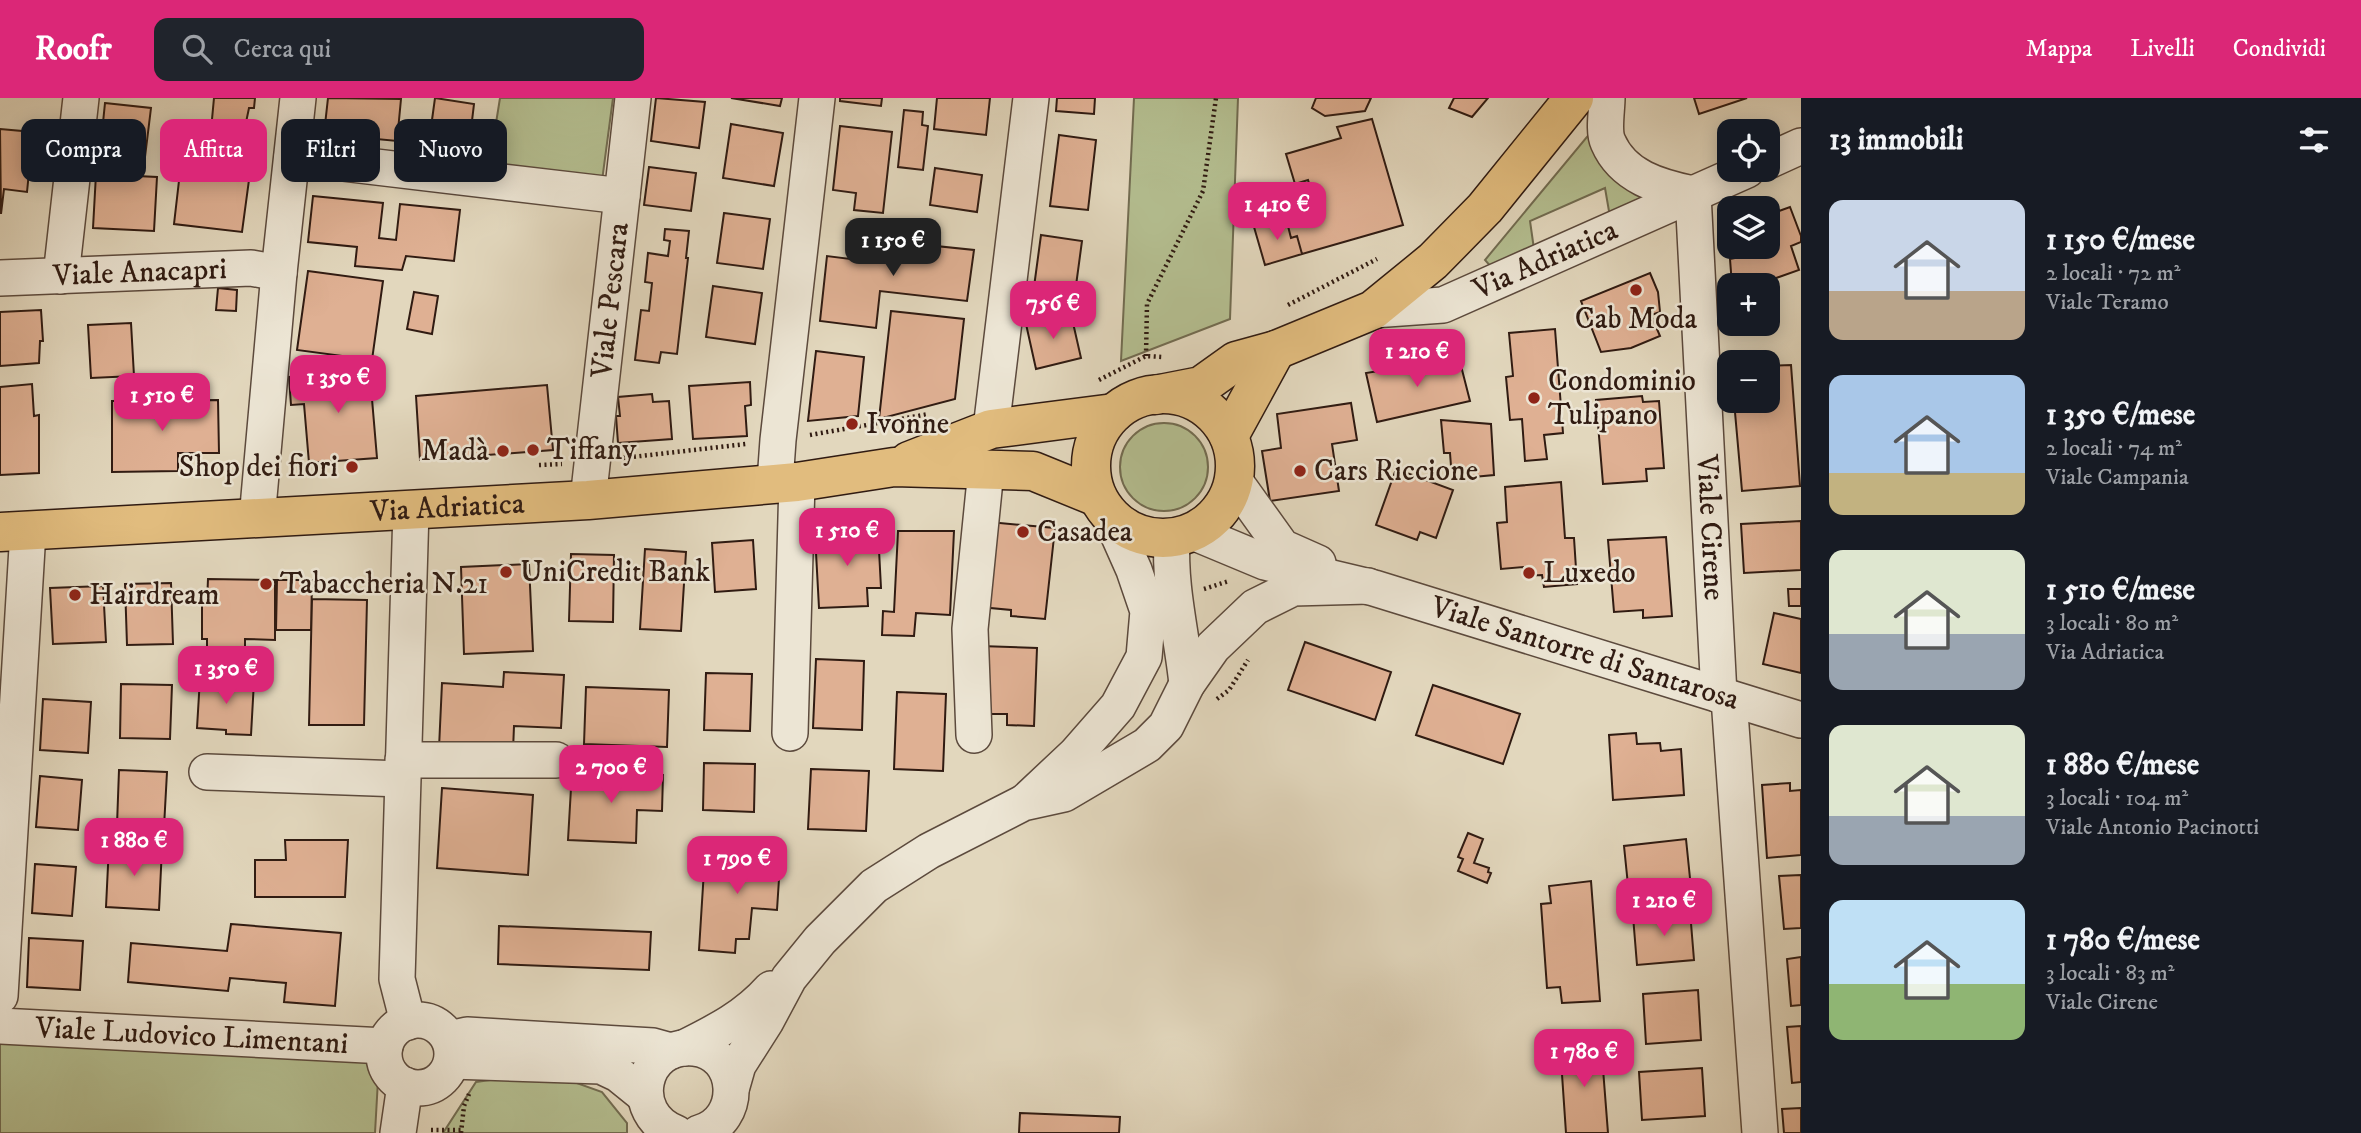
<!DOCTYPE html>
<html lang="it">
<meta charset="utf-8">
<style>
:root{--surface:#171b24;--page:#20242c;--text:#f1f3f6;--muted:#9ea1a6;--accent:#db2777}
body{margin:0;font-family:"IM FELL DW Pica",serif;background:var(--page);color:var(--text);height:100vh;display:flex;flex-direction:column;font-size:26px;white-space:nowrap}
*{box-sizing:border-box;margin:0}
p{font-size:23px;color:var(--muted)}
.icon{flex:none;width:38px;height:38px;fill:none;stroke:currentColor;stroke-width:2;stroke-linecap:round;stroke-linejoin:round}
.map{position:relative;flex:1;overflow:hidden}
.details{display:flex;flex-direction:column;background:var(--surface);width:560px}
.details>*{flex:none}
.banner{position:absolute;left:21px;top:21px;width:665px;height:63px;display:flex;gap:14px}
.fabs{position:absolute;left:1717px;top:21px;display:grid;gap:14px}
.fabs a{display:grid;place-items:center;width:63px;height:63px;border-radius:14px;background:var(--surface);box-shadow:0 4px 18px #0003;font-size:35px}
.price{position:absolute;translate:-50% -60px;padding:0 16px;border-radius:14px;background:var(--accent);color:#fff;font-size:23px;line-height:46px;filter:drop-shadow(0 2px 4px #0008)}
.price::after{content:'';position:absolute;left:50%;top:42px;width:21px;height:16px;margin-left:-10px;background:inherit;clip-path:polygon(0 0,100% 0,50% 100%)}
.price.active{background:#222;color:#fff}
ul{padding:0;list-style:none}
li{display:flex;align-items:center;gap:21px;height:175px;padding:0 28px}
li span{display:grid;place-items:center;flex:none;width:196px;height:140px;border-radius:14px;color:#555}
li>.icon{margin-inline-start:auto}
span .icon{width:84px;height:84px;fill:#fffc;stroke-width:1}
li b{font-size:30px}
h2{display:flex;justify-content:space-between;align-items:center;height:84px;padding:0 28px;font-size:30px}
.pill{padding:0 24px;border-radius:14px;background:var(--surface);box-shadow:0 4px 18px #0003;font-size:24px;line-height:63px}
.pill.active{background:var(--accent);color:#fff}
header{display:flex;align-items:center;gap:42px;box-sizing:border-box;height:98px;padding:0 35px;background:var(--accent);color:#fff}
header strong{font-size:33px}
nav{display:flex;gap:38px;margin-inline-start:auto;font-size:24px}
.search{width:490px;height:63px;background:var(--page);display:flex;align-items:center;gap:18px;box-sizing:border-box;padding:0 24px;border-radius:14px;color:var(--muted);font-size:26px}
main{display:flex;flex:1;min-height:0}
.map>svg:first-child{display:block}
.green{fill:#b4be90;stroke:#726c51;stroke-width:2}
.building{fill:#dfb093;stroke:#301b12;stroke-width:2}
.lines{fill:none;stroke-linecap:round;stroke-linejoin:round}
.minor-casing{stroke:#5c4a3d;stroke-width:38}
.major-casing{stroke:#301b12;stroke-width:41}
.path{stroke:#301b12;stroke-width:4.5;stroke-dasharray:2 3.5;stroke-linecap:butt}
.minor{stroke:#ece5d4;stroke-width:35}
.major{stroke:#e1bc7e;stroke-width:38}
.poi-dot{fill:#8f2418;stroke:#ece5d4;stroke-width:2.5}
.labels{text-anchor:middle;dominant-baseline:central;stroke-width:5;stroke-linejoin:round;paint-order:stroke}
.street-label{font-size:30px;fill:#301b12;stroke:#ece5d4}
.poi-label{font-size:30px;fill:#301b12;stroke:#ece5d4;text-anchor:start}
</style>
<header>
<strong>Roofr</strong>
<div class="search"><svg class="icon" aria-label="search" viewBox="0 0 24 24"><circle cx="10" cy="10" r="6"/><path d="M15 15l6 6"/></svg>Cerca qui</div>
<nav><a>Mappa</a><a>Livelli</a><a>Condividi</a></nav>
</header>
<main>
<div class="map">
<svg width="1801" height="1035" viewBox="0 0 1801 1035">
<rect width="100%" height="100%" fill="#e2d7bd"/>
<filter id="stains"><feTurbulence type="fractalNoise" baseFrequency=".00286" numOctaves="4"/><feColorMatrix values="0 0 0 0 .2 0 0 0 0 .09 0 0 0 0 .02 0 0 0 .5 -.17"/></filter>
<radialGradient id="worn" r=".72"><stop offset=".6" stop-color="#630" stop-opacity="0"/><stop offset="1" stop-color="#630" stop-opacity=".3"/></radialGradient>
<path class="green" d="M500,0H613L602,83L489,69Z
M1134,0H1238L1230,221L1121,263Z
M1591,34C1607,67 1613,87 1649,102L1610,119L1605,90L1530,123L1534,151L1492,170L1485,162Z
M1120 369a44 44 0 1 1 88 0a44 44 0 1 1-88 0Z
M0,942L379,964L375,1035H0Z
M546,974L602,994L627,1025V1035H443L476,984Z"/>
<path class="building" d="M214,0H255L254,10H249L244,34L211,32Z
M328,0L401,1L397,43L324,36Z
M435,0L474,6L468,56L428,51Z
M656,0L705,4L699,50L651,43Z
M731,0H782L780,8Z
M840,0H882L881,8L840,3Z
M937,0H990L986,37L934,31Z
M1057,0H1095L1094,16L1056,13Z
M1316,0H1371L1365,13L1325,18L1312,10Z
M1454,0H1488L1472,19L1449,10Z
M1694,0H1747L1699,16Z
M105,5L151,10L145,59L100,54Z
M904,12L923,14L922,27L928,28L923,72L898,69Z
M1372,21L1403,127L1302,156L1297,138L1291,140L1286,120L1317,111L1308,82L1295,86L1286,56L1341,40L1337,29Z
M731,26L783,35L774,88L723,80Z
M840,28L892,34L883,115L854,112L856,95L833,92Z
M0,31L33,34L27,94L4,91L1,116Z
M1059,37L1096,42L1088,112L1050,108Z
M649,69L696,75L691,113L644,107Z
M935,70L982,77L977,114L930,107Z
M180,74L249,82L242,134L174,126Z
M96,76L157,79L154,133L93,130Z
M313,98L383,105L379,140L396,142L400,106L460,112L454,163L406,158L402,172L355,168L357,149L308,144Z
M1790,109L1801,138V144L1791,148L1799,172L1762,185V187H1732L1730,161L1735,160L1731,149H1768V117Z
M724,115L770,121L763,171L717,165Z
M1286,120L1291,140L1297,138L1302,156L1265,167L1254,129Z
M665,131L689,133L686,160H688L677,256L661,254L659,265L635,262L641,212L649,213L652,185L645,184L648,155L668,158L670,143L664,142Z
M885,131L919,134L917,146L974,152L967,203L880,193L876,230L820,223L827,158L882,165Z
M1041,137L1082,143L1075,195L1034,189Z
M308,173L383,183L372,262L297,252Z
M1650,175L1658,194L1660,214L1651,217L1660,238L1631,250L1601,254L1581,203Z
M713,188L762,195L755,246L706,239Z
M218,190L237,192L236,213L216,212Z
M414,194L438,198L432,236L407,231Z
M41,212L43,243H40L39,265L0,268V214Z
M891,213L964,221L955,301L879,321Z
M1071,216L1081,260L1036,271L1026,226Z
M131,225L134,278L91,280L88,227Z
M1555,231L1563,335L1544,337L1547,361L1525,363L1522,321L1510,322L1506,279L1513,278L1509,235Z
M816,253L864,259L858,318L808,323Z
M1459,260L1470,303L1377,324L1366,275Z
M1791,267L1800,388L1742,393L1734,303H1768V268Z
M376,272L377,293L372,301L377,360L309,365L304,306L291,307L289,279Z
M750,284L751,307L745,308L747,338L693,341L689,288Z
M32,286L34,318L39,317V375L0,377V289Z
M547,287L553,352L420,362L416,298Z
M652,296L653,304L669,303L672,341L618,345L616,318H620L618,299Z
M1642,298L1643,304L1659,303L1664,370L1646,371L1647,383L1603,386L1596,302Z
M218,302L219,355H178V373L112,374V303Z
M1351,305L1357,342L1332,346L1339,393L1270,403L1262,353L1281,350L1277,316Z
M1441,322L1491,326L1494,377L1452,381L1450,355H1444Z
M1396,371L1453,392L1436,440L1420,434L1417,442L1376,427Z
M1561,384L1565,440H1574L1577,486L1544,489L1542,477L1524,478L1523,469L1501,471L1497,425L1507,424L1505,389Z
M1801,423V472L1744,475L1741,426Z
M989,424L1055,430L1045,521L1011,518V512L980,509Z
M878,433L881,490H867L868,508L819,510L815,436Z
M898,433H954L950,517L916,515L914,538L882,537L883,513L894,514Z
M1666,439L1672,518L1643,520V512L1614,514L1608,442Z
M753,442L756,491L715,494L712,445Z
M645,451L686,454L681,533L640,531Z
M571,456L614,457L613,524L569,523Z
M529,466L533,553L464,556L461,469Z
M208,481L275,482V542L245,541V552L207,551V541H202V505H207Z
M277,482H312L311,532H276Z
M171,485L173,546L127,547L125,486Z
M103,488L106,544L53,546L50,490Z
M1788,491H1801V508H1789Z
M312,501L367,502L364,627H309Z
M1774,515L1801,521V575L1763,566Z
M1305,544L1391,574L1375,622L1288,592Z
M980,548L1037,550L1034,628L1007,627V616H988Z
M816,561L864,563L862,632L813,630Z
M504,574L564,577L561,630L514,628L513,653L439,650L442,585L503,589Z
M706,575L752,576L750,633L704,632Z
M200,580L254,583L251,637L226,636V632L197,630Z
M121,586L172,587L170,641L120,640Z
M1433,587L1520,616L1503,666L1416,637Z
M586,589L669,592L667,649L584,646Z
M897,594L946,596L943,673L894,671Z
M43,601L91,604L88,655L40,652Z
M1636,635L1637,646L1660,645L1661,653L1681,651L1684,697L1613,702L1609,637Z
M704,665L755,666L754,714L703,712Z
M811,671L869,673L866,733L808,731Z
M119,672L167,674L164,729L117,727Z
M572,673L663,677L662,713L637,712L636,745L568,742Z
M40,678L82,682L78,732L36,729Z
M1790,685V693L1801,692V757L1767,760L1762,687Z
M442,690L533,697L528,777L437,770Z
M1468,735L1483,741L1474,765L1489,770L1488,774L1491,775L1487,785L1458,773L1463,761L1458,759Z
M1686,741L1691,790L1629,797L1624,748Z
M285,742H348L345,799H255V762H286Z
M109,747L162,750L159,812L106,809Z
M752,748L781,750L777,812L752,810L749,841H736L735,855L699,852L705,756L752,759Z
M35,766L76,769L72,818L32,815Z
M1801,777V830L1784,831L1779,778Z
M1591,783L1600,903L1562,905L1560,889L1547,890L1541,806L1551,805L1549,788Z
M1690,813L1694,862L1637,867L1633,818Z
M231,826L341,835L335,908L284,904L286,885L230,880L228,893L128,884L131,845L227,853Z
M499,828L651,834L649,872L498,866Z
M29,840L83,843L80,892L27,889Z
M1801,859V907L1791,908L1787,861Z
M1698,892L1701,942L1646,946L1643,896Z
M1801,928V984L1792,985L1787,929Z
M1601,945L1608,1035H1566L1560,947Z
M1702,970L1705,1018L1642,1022L1639,974Z
M1801,1010V1035H1784L1782,1011Z
M1020,1015L1120,1019L1119,1035H1019Z"/>
<g class="lines">
<defs>
<g id="minor">
<path d="M1607,0C1607,12 1603,33 1608,44C1623,79 1659,89 1693,96"/>
<path d="M292,59L622,98"/>
<path d="M1768,63L1801,48"/>
<path id="s1" d="M1693,96L1719,597"/>
<path d="M61,178L81,0"/>
<path id="s2" d="M0,180L251,170L279,175"/>
<path id="s3" d="M1373,212L1443,207L1747,72"/>
<path d="M991,331L1031,0"/>
<path d="M1234,382L1282,449L1318,465"/>
<path d="M775,384L778,342L817,0"/>
<path id="s4" d="M588,402L633,0"/>
<path d="M257,421L279,175L298,0"/>
<path id="s5" d="M1193,434L1265,464L1374,490L1801,622"/>
<path d="M1172,440C1169,490 1182,537 1187,586"/>
<path d="M1729,600L1760,1035"/>
<path d="M790,635L797,384"/>
<path d="M974,637L970,531L986,372"/>
<path d="M403,662H556"/>
<path d="M207,674L402,681"/>
<path d="M1026,703L1076,656L1118,608L1144,559L1148,513L1134,472L1110,418"/>
<path d="M0,898L28,433"/>
<circle cx="418" cy="956" r="34"/>
<path d="M408,924L397,881L411,412"/>
<path id="s6" d="M0,928L385,948"/>
<path d="M449,941L467,937L653,948L671,953"/>
<path d="M684,950C718,933 746,919 771,891"/>
<path d="M452,963L601,968L618,976L644,997"/>
<path d="M732,988L738,967L766,923L789,880L820,842L874,788L929,753L1023,705L1064,696L1147,647L1166,628L1187,586L1213,549L1255,509L1293,490L1368,488"/>
<path d="M398,1035L405,987"/>
<path d="M676,1035C626,1016 641,945 694,950C741,955 744,1023 699,1035"/>
</g>
<g id="major">
<circle cx="1163" cy="368" r="72"/>
<path d="M1155,297L1201,288L1236,263L1276,252L1373,212L1433,163L1485,110L1574,0"/>
<path d="M1229,338L1276,252"/>
<path d="M909,363L991,331L1114,315"/>
<path id="s7" d="M0,434L588,402L797,384L894,369L1033,373L1097,399"/>
</g>
</defs>
<use href="#minor" class="minor-casing"/>
<use href="#major" class="major-casing"/>
<path class="path" d="M1288,207L1377,161
M1146,258L1147,206L1203,93L1216,0
M1099,282L1146,258L1162,259
M810,337L929,316
M623,360L746,346
M539,367L562,366
M1204,491L1229,483
M1217,601L1229,592L1248,562
M431,1032H461
M461,1035L464,1008L469,996"/>
<use href="#minor" class="minor"/>
<use href="#major" class="major"/>
</g>
<g class="poi-dot">
<circle cx="1636" cy="192" r="7"/>
<circle cx="1534" cy="300" r="7"/>
<circle cx="852" cy="326" r="7"/>
<circle cx="533" cy="352" r="7"/>
<circle cx="503" cy="353" r="7"/>
<circle cx="352" cy="369" r="7"/>
<circle cx="1300" cy="373" r="7"/>
<circle cx="1023" cy="434" r="7"/>
<circle cx="506" cy="474" r="7"/>
<circle cx="1529" cy="475" r="7"/>
<circle cx="266" cy="486" r="7"/>
<circle cx="75" cy="497" r="7"/>
</g>
<g class="labels">
<g class="street-label">
<text stroke="none"><textPath href="#s3" startOffset="182">Via Adriatica</textPath></text>
<text stroke="none"><textPath href="#s2" startOffset="140">Viale Anacapri</textPath></text>
<text stroke="none"><textPath href="#s4" startOffset="201">Viale Pescara</textPath></text>
<text stroke="none"><textPath href="#s7" startOffset="448">Via Adriatica</textPath></text>
<text stroke="none"><textPath href="#s1" startOffset="334">Viale Cirene</textPath></text>
<text stroke="none"><textPath href="#s5" startOffset="411">Viale Santorre di Santarosa</textPath></text>
<text stroke="none"><textPath href="#s6" startOffset="192">Viale Ludovico Limentani</textPath></text>
</g>
<g class="poi-label">
<text x="1636" y="221" text-anchor="middle">Cab Moda</text>
<text x="1548" y="283">Condominio<tspan x="1548" dy="34">Tulipano</tspan></text>
<text x="866" y="326">Ivonne</text>
<text x="547" y="352">Tiffany</text>
<text x="489" y="353" text-anchor="end">Madà</text>
<text x="338" y="369" text-anchor="end">Shop dei fiori</text>
<text x="1314" y="373">Cars Riccione</text>
<text x="1037" y="434">Casadea</text>
<text x="520" y="474">UniCredit Bank</text>
<text x="1543" y="475">Luxedo</text>
<text x="280" y="486">Tabaccheria N.21</text>
<text x="89" y="497">Hairdream</text>
</g>
</g>
<rect width="100%" height="100%" filter="url(#stains)"/>
<rect width="100%" height="100%" fill="url(#worn)"/>
</svg>
<div class="fabs">
<a><svg class="icon" aria-label="locate" viewBox="0 0 24 24"><circle cx="12" cy="12" r="6"/><path d="M12 2v4M12 18v4M2 12h4M18 12h4"/></svg></a>
<a><svg class="icon" aria-label="layers" viewBox="0 0 24 24"><path d="M12 4l9 5-9 5-9-5zM3 14l9 5 9-5"/></svg></a>
<a>+</a>
<a>−</a>
</div>
<b class="price" style="left:1277px;top:144px">1 410 €</b>
<b class="price active" style="left:893px;top:180px">1 150 €</b>
<b class="price" style="left:1053px;top:243px">756 €</b>
<b class="price" style="left:1417px;top:291px">1 210 €</b>
<b class="price" style="left:338px;top:317px">1 350 €</b>
<b class="price" style="left:162px;top:335px">1 510 €</b>
<b class="price" style="left:847px;top:470px">1 510 €</b>
<b class="price" style="left:226px;top:608px">1 350 €</b>
<b class="price" style="left:611px;top:707px">2 700 €</b>
<b class="price" style="left:134px;top:780px">1 880 €</b>
<b class="price" style="left:737px;top:798px">1 790 €</b>
<b class="price" style="left:1664px;top:840px">1 210 €</b>
<b class="price" style="left:1584px;top:991px">1 780 €</b>
<div class="banner">
<a class="pill">Compra</a>
<a class="pill active">Affitta</a>
<a class="pill">Filtri</a>
<a class="pill">Nuovo</a>
</div>
</div>
<section class="details">
<h2>13 immobili<svg class="icon" aria-label="filters" viewBox="0 0 24 24"><path d="M4 7h16M4 17h16"/><circle cx="9" cy="7" r="2"/><circle cx="15" cy="17" r="2"/></svg></h2>
<ul>
<li><span style="background:linear-gradient(#c9d6e8 65%,#b9a48a 0)"><svg class="icon" aria-label="home" viewBox="0 0 24 24"><path d="M3 11l9-7 9 7M6 9v11h12V9"/></svg></span><div><b>1 150 €/mese</b><p>2 locali · 72 m²</p><p>Viale Teramo</p></div></li>
<li><span style="background:linear-gradient(#a9c7e8 70%,#c2b280 0)"><svg class="icon" aria-label="home" viewBox="0 0 24 24"><path d="M3 11l9-7 9 7M6 9v11h12V9"/></svg></span><div><b>1 350 €/mese</b><p>2 locali · 74 m²</p><p>Viale Campania</p></div></li>
<li><span style="background:linear-gradient(#dfe7d0 60%,#9aa5b1 0)"><svg class="icon" aria-label="home" viewBox="0 0 24 24"><path d="M3 11l9-7 9 7M6 9v11h12V9"/></svg></span><div><b>1 510 €/mese</b><p>3 locali · 80 m²</p><p>Via Adriatica</p></div></li>
<li><span style="background:linear-gradient(#dfe7d0 65%,#9aa5b1 0)"><svg class="icon" aria-label="home" viewBox="0 0 24 24"><path d="M3 11l9-7 9 7M6 9v11h12V9"/></svg></span><div><b>1 880 €/mese</b><p>3 locali · 104 m²</p><p>Viale Antonio Pacinotti</p></div></li>
<li><span style="background:linear-gradient(#bfe0f5 60%,#8fb573 0)"><svg class="icon" aria-label="home" viewBox="0 0 24 24"><path d="M3 11l9-7 9 7M6 9v11h12V9"/></svg></span><div><b>1 780 €/mese</b><p>3 locali · 83 m²</p><p>Viale Cirene</p></div></li>
</ul>
</section>
</main>
